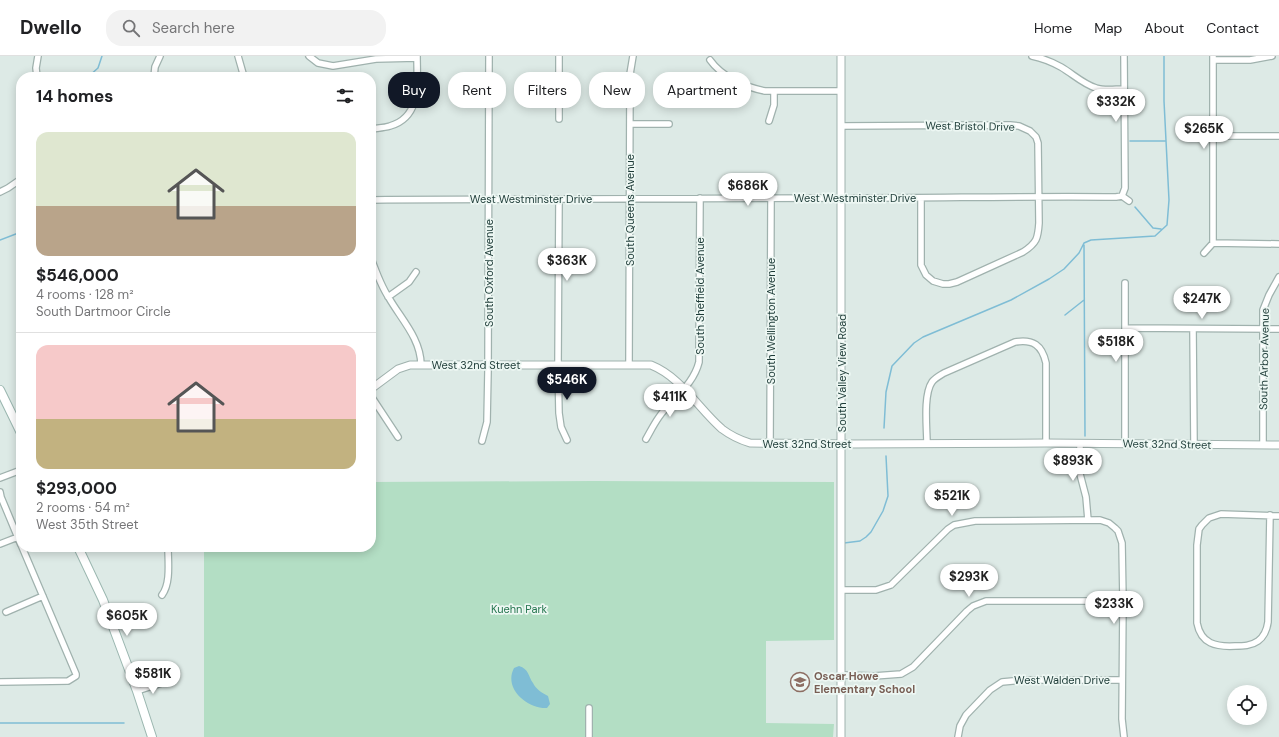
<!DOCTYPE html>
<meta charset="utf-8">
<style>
:root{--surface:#fff;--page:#f2f2f2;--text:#202124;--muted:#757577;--line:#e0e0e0;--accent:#111827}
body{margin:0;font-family:"DM Sans",sans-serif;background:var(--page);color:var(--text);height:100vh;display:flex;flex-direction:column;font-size:15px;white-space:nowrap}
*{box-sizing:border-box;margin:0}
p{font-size:13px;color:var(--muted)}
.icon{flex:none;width:22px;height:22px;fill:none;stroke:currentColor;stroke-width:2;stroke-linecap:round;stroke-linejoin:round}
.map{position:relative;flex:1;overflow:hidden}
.drawer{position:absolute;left:16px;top:16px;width:360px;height:480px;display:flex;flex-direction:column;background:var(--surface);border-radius:16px;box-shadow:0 2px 10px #0003}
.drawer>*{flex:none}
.hud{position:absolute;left:388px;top:16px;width:380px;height:36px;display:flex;gap:8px}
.buttons{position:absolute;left:1227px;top:629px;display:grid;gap:8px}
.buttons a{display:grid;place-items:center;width:40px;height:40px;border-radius:50%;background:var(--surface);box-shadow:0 2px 10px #0003;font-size:20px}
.price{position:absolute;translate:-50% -34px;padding:0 9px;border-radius:14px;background:#fff;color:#222;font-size:13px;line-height:26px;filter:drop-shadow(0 1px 2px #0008)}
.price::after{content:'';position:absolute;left:50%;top:24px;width:12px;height:9px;margin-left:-6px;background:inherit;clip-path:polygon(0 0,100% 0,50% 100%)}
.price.selected{background:var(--accent);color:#fff}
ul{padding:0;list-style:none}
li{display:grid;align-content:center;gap:8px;height:212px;padding:0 20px}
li+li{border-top:1px solid var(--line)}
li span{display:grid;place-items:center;height:124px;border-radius:12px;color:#555}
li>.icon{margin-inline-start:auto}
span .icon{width:72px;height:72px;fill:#fffc;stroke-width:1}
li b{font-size:17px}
h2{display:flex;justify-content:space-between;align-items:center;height:48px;padding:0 20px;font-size:17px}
.chip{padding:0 14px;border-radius:16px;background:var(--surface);box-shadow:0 2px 10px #0003;font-size:14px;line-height:36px}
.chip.selected{background:var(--accent);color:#fff}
header{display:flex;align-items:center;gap:24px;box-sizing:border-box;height:56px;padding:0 20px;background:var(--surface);border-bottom:1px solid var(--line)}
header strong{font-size:19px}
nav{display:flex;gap:22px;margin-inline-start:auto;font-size:14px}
.search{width:280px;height:36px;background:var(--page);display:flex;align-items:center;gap:10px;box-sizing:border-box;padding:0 14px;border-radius:16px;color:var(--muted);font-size:15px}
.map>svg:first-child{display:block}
.green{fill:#b3dec4}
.water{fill:#7fbdd5}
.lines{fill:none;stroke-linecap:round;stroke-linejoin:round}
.stream{stroke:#7fbdd5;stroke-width:1.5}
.minor-casing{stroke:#a0b2ae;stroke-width:8}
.tertiary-casing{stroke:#a0b2ae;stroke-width:9}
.secondary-casing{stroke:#9bb7b0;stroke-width:10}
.minor{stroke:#fff;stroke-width:5.5}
.tertiary{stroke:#fff;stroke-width:7}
.secondary{stroke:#fff;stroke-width:8}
.labels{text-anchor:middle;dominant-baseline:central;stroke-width:3.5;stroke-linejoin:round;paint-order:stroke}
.street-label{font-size:11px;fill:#1d3b37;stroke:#edf7f3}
.park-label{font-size:11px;fill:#24754e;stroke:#edf7f3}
.education-label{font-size:11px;font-weight:bold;fill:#785e54;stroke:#edf7f3;text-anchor:start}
</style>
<header>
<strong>Dwello</strong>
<div class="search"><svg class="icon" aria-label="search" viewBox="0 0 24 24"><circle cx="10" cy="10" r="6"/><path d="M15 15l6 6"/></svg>Search here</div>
<nav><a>Home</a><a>Map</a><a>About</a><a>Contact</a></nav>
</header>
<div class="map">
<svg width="1279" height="681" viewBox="0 0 1279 681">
<rect width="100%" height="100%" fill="#ddeae6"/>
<path class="green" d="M593,425L834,426V584L766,585V667L834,668L833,681H204V491H371V426Z"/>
<path class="water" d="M519,610C529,613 528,620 533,627C536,633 542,637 548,640L550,648L547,652C528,653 503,633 514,612Z"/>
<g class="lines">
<path class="stream" d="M88,21L98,12L102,0
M1130,85H1166
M1135,151L1153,172L1161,173
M0,184L21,176
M1084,189L1085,380
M1065,259L1084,244
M884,372L886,336L892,310L914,287L923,281L1011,244L1049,223L1064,213L1079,197L1084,187L1091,184L1155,180L1167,169L1169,144L1164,45V0
M844,487L860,485L866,481L871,476L883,455L888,440L886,400
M0,667H124"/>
<defs>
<path id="minor" d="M238,0L244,21
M309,0L318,7L333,10L376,3L417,2
M559,0V63
M1032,0C1042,2 1052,6 1061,11C1073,18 1083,28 1096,32C1105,35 1115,33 1124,33
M1213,0V187
M710,4C722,21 745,31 765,35H841
M1213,4H1250L1272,0
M37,21L36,12L38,0
M154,21L155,11L160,0
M769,65L774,49V35
M630,68H669
M841,70L1010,69L1019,70L1030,75L1036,81L1038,87L1039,167C1038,182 1037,187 1023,196L957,226L949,228H943L933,225L926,219L921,209V142
M371,73C377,72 384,72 390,70C422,61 417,26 417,0
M1213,80H1279
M0,136L8,132L21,123
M1122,140L1125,132L1124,0
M1122,140L1129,145
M559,143L558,308L559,357L561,371L567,384
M371,144C533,142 695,143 858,142C944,142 1030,140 1116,141L1122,140
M1204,197L1213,187L1279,188
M371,202C376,216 381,230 389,242C401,263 421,283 421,309
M1125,227V388
M388,241L409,226L416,216
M1125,272L1279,273
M1193,273L1194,389
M629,308L630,18L633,0
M371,340L398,381
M646,383C650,376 654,368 659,361C672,342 693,330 699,306L700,142
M482,385L487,366L488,315L489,0
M770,388L771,143
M927,388C927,373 923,339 932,326C935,322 939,320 944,317L1015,286C1033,283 1042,289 1046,307V387
M1080,388V418L1086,441L1088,464
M1263,389V254L1269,239L1279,221
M0,422L21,414
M0,436L1,441L21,489
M1270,459L1268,566C1267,573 1265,580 1258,585C1251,590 1243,590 1235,590C1216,591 1201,588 1197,567V489L1199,473L1202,469L1209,462L1221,458L1279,460
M0,488L18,481
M841,534H876L891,529L948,473L954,469L975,465L1100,464L1109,467L1115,472L1118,475L1122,487L1123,545L1122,663L1124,681
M162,539C171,527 168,506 168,491
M6,556L43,540
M841,619L874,620L901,618L913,611L967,555L973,550L986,545H1123
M0,626L68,625L76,620V618L22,491
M137,635L165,626
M589,652V681
M958,681L960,670L966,659L990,634L1002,626L1022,624H1122"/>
<path id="tertiary" d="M371,333L398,313L410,309H651C681,321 698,352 722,373C730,379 740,384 750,387L847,388L1046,387L1279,389
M841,681V0"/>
<path id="secondary" d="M0,334L21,377
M78,491L103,544L137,635L152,681"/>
</defs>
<use href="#minor" class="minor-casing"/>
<use href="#tertiary" class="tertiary-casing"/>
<use href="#secondary" class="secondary-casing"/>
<use href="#minor" class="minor"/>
<use href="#tertiary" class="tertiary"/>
<use href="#secondary" class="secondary"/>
</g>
<defs>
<symbol id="school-ring" viewBox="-11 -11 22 22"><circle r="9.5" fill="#edf7f3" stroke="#8d6e63" stroke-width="1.5"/><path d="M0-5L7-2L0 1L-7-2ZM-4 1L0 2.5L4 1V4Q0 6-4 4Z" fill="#8d6e63"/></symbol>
</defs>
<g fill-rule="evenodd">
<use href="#school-ring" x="789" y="615" width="22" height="22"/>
</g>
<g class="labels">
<g class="street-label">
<text transform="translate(970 70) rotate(1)">West Bristol Drive</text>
<text x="855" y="142">West Westminster Drive</text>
<text x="531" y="143">West Westminster Drive</text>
<text transform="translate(630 154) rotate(-90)">South Queens Avenue</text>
<text transform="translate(489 217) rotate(-90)">South Oxford Avenue</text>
<text transform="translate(700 240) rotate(-90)">South Sheffield Avenue</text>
<text transform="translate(771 265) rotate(-90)">South Wellington Avenue</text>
<text transform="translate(1264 303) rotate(-89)">South Arbor Avenue</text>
<text x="476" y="309">West 32nd Street</text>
<text transform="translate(842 317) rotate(-90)">South Valley View Road</text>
<text x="807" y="388">West 32nd Street</text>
<text transform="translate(1167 388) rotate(1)">West 32nd Street</text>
<text x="1062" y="624">West Walden Drive</text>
</g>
<g class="park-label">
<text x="519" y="553">Kuehn Park</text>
</g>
<g class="education-label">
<text x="814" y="620">Oscar Howe<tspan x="814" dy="13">Elementary School</tspan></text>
</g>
</g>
</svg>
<div class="buttons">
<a><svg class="icon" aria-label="locate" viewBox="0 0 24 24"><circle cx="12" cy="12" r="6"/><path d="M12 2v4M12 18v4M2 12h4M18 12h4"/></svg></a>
</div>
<b class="price" style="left:1116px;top:67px">$332K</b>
<b class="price" style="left:1204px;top:94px">$265K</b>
<b class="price" style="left:748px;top:151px">$686K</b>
<b class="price" style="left:567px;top:226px">$363K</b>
<b class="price" style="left:1202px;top:264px">$247K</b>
<b class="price" style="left:1116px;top:307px">$518K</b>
<b class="price selected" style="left:567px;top:345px">$546K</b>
<b class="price" style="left:670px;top:362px">$411K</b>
<b class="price" style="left:1073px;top:426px">$893K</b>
<b class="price" style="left:952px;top:461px">$521K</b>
<b class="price" style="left:969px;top:542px">$293K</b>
<b class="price" style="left:1114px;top:569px">$233K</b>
<b class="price" style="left:127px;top:581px">$605K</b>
<b class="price" style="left:153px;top:639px">$581K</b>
<div class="hud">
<a class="chip selected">Buy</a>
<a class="chip">Rent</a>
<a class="chip">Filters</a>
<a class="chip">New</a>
<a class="chip">Apartment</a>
</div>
<section class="drawer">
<h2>14 homes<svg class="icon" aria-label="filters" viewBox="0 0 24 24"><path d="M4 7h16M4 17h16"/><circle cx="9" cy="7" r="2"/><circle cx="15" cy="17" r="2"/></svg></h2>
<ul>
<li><span style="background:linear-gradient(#dfe7d0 60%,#b9a48a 0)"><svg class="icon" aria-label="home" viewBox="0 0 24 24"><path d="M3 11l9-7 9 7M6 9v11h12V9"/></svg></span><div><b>$546,000</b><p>4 rooms · 128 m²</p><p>South Dartmoor Circle</p></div></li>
<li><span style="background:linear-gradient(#f6c9c9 60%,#c2b280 0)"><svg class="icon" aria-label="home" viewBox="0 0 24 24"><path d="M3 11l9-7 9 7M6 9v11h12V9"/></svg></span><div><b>$293,000</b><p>2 rooms · 54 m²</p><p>West 35th Street</p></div></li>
</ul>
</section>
</div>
